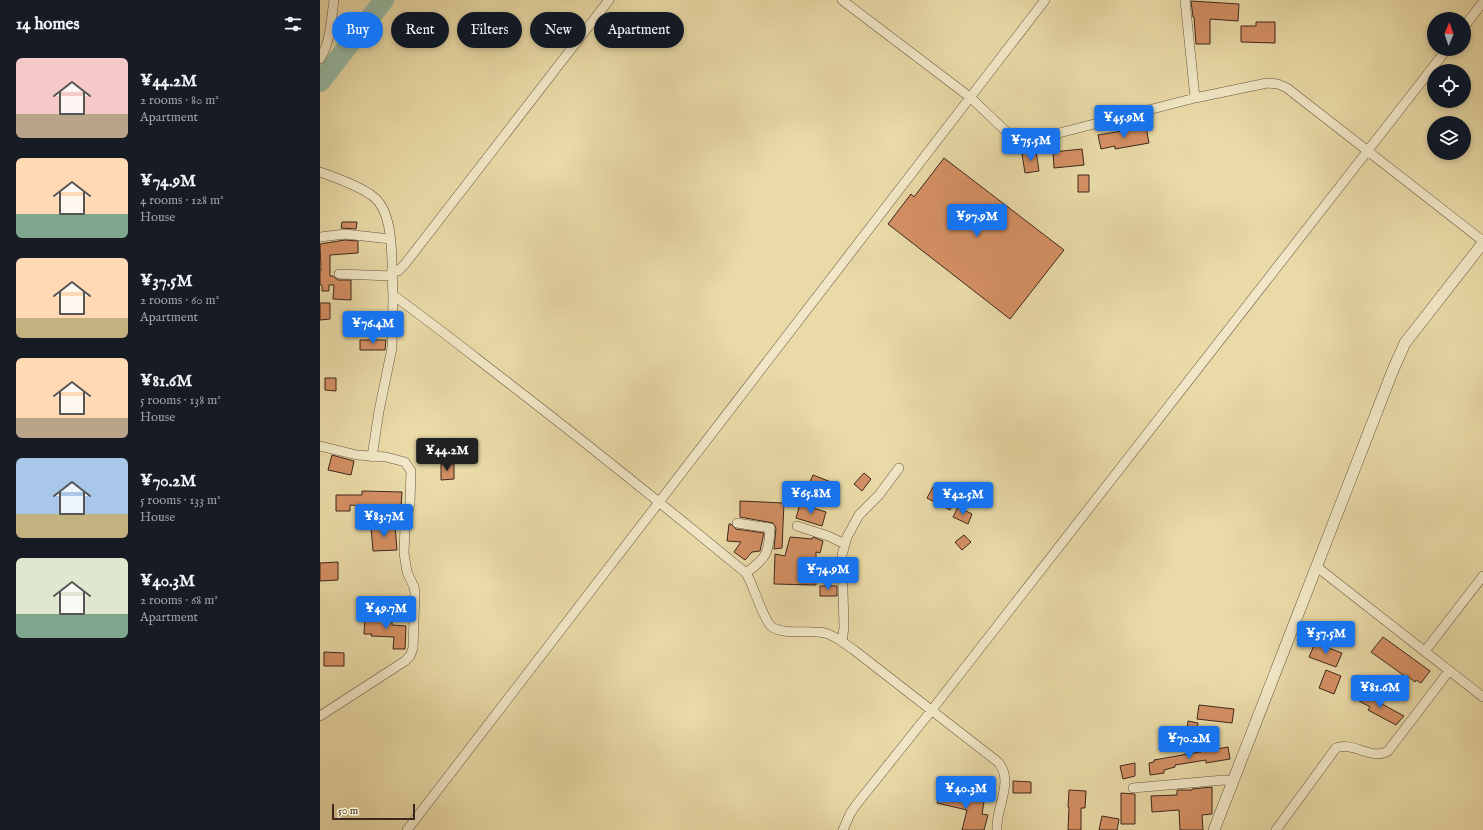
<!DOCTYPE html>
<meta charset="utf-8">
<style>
:root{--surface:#171b24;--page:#242831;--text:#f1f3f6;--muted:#9ea1a6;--accent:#1a73e8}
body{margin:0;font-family:"IM FELL English",serif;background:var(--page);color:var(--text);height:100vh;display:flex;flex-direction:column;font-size:15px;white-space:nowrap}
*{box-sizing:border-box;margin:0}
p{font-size:13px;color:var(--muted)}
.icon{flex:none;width:22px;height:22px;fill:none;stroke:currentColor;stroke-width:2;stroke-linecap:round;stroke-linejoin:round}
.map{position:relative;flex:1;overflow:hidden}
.side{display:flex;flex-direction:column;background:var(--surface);width:320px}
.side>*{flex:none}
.banner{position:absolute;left:12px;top:12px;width:380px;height:36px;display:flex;gap:8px}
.needle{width:26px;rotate:2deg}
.tools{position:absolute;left:1107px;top:12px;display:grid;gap:8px}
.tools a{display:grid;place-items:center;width:44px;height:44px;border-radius:50%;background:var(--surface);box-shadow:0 2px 6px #0003;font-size:20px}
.scale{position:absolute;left:12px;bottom:10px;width:83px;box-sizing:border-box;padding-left:4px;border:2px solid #3c271e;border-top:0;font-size:11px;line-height:14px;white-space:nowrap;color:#3c271e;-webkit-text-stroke:3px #f1e7c6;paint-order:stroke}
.price{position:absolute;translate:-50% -34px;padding:0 9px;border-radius:4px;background:var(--accent);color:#fff;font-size:13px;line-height:26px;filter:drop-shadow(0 1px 2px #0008)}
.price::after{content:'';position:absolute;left:50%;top:24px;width:12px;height:9px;margin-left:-6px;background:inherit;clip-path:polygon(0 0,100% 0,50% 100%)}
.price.on{background:#222;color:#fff}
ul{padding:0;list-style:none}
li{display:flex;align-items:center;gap:12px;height:100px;padding:0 16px}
li span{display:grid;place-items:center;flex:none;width:112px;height:80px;border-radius:6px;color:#555}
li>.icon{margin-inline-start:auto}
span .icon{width:48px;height:48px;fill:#fffc;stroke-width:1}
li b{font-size:17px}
h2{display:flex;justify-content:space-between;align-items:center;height:48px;padding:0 16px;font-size:17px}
.tag{padding:0 14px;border-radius:18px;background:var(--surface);box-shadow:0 2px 6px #0003;font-size:14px;line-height:36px}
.tag.on{background:var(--accent);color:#fff}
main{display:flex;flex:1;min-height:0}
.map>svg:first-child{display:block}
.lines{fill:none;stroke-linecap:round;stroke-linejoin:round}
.river{stroke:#97bba5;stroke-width:20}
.building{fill:#d49064;stroke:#3c271e}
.minor-casing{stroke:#675440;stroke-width:10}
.tertiary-casing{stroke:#675440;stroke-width:12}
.minor{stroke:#f1e7c6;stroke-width:9}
.tertiary{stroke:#f1e7c6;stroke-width:11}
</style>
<main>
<section class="side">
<h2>14 homes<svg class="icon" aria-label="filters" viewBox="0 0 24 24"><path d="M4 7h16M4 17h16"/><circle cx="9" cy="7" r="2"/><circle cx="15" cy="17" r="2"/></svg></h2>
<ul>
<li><span style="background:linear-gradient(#f6c9c9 70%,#b9a48a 0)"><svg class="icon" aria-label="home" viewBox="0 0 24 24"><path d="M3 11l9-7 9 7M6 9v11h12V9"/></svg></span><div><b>¥44.2M</b><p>2 rooms · 80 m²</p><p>Apartment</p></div></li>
<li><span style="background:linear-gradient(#ffd9b3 70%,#7fa58c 0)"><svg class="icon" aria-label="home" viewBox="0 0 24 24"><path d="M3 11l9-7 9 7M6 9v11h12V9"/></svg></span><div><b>¥74.9M</b><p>4 rooms · 128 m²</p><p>House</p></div></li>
<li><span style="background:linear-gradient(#ffd9b3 75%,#c2b280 0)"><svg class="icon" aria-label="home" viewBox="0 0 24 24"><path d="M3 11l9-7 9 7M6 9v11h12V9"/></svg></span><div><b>¥37.5M</b><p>2 rooms · 60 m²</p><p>Apartment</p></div></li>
<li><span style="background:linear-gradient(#ffd9b3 75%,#b9a48a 0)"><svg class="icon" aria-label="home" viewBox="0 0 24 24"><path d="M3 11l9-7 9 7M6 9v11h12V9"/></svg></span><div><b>¥81.6M</b><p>5 rooms · 138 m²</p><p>House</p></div></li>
<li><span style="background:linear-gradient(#a9c7e8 70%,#c2b280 0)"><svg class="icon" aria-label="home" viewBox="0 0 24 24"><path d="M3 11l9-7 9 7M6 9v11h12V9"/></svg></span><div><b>¥70.2M</b><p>5 rooms · 133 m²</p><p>House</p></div></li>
<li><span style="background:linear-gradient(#dfe7d0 70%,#7fa58c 0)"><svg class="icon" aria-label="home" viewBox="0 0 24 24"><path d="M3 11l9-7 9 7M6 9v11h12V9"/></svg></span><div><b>¥40.3M</b><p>2 rooms · 68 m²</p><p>Apartment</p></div></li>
</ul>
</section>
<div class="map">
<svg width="1163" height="830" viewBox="0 0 1163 830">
<rect width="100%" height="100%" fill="#e9daa7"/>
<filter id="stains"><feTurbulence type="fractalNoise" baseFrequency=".005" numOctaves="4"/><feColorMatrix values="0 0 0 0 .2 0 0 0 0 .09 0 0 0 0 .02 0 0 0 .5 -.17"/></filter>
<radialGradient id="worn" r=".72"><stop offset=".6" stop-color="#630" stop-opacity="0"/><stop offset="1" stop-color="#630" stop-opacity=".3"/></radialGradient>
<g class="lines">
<path class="river" d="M0,82L64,0"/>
</g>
<path class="building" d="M871,1L919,4L918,21L890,19V44H876L874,17H873Z
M936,22H955V43L921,42V26H936Z
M826,127L829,143L795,149V146L781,149L778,135Z
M762,149L764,165L734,168L733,152Z
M716,151L719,171L705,173L702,154Z
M624,158L744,250L690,319L568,224L591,194L594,197Z
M758,175H769V192H758Z
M22,222H37L36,229L21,228Z
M25,240L38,241V253L10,255V276H13L18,280H31V300L13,299L14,285H9V291H2V285H0V270H1L0,244Z
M0,303H10V319L0,320Z
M40,340H66L65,350H40Z
M5,378H16V391L5,390Z
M12,455L34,461L31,475L8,470Z
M121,464H134V479L121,480Z
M544,473L551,479L542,491L534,484Z
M493,475L511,482L507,492L489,484Z
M613,487L635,500L630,510L607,498Z
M42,491L82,492L81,508L30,505V511H16V495H42Z
M420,501L464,503L462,548L454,549L456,528L453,523L420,517Z
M480,504L506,512L502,526L476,518Z
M638,507L652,514L648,524L633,517Z
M409,524H411L416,529L444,533L440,551L432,552L425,560L414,552L421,542L407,541Z
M75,525L77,550L53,551L51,527Z
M644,535L651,542L642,550L635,542Z
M470,537L492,539L493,537L503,541L500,553L496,552V585L454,584L455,554L465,556Z
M18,562V580L0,581V563Z
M500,586H517V596H500Z
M45,617L72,618V625L86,626L85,649H73L74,637L51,636L52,634H44Z
M1063,637L1110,671L1101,683L1096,680L1095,682L1087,676L1086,677L1051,652Z
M995,643L1022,653L1016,667L989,657Z
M4,652L24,653V666H4Z
M1006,670L1021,676L1014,694L999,688Z
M1038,691L1084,716L1076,725L1048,710L1050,707L1034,698Z
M879,705L914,709L912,723L877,719Z
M868,721L878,723L876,739L866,738Z
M908,747L910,759L886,763V760L855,765V767L844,770V773L830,775L829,763L834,762V760Z
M815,763V776L803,779L800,766Z
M693,781L711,782V793H693Z
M892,787V814L882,815L883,830H860L859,810L832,812L831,796L857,795V790H872V789Z
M749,790L766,791L765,808H761V830H748L749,807H748Z
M620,791L664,802L662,814L668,815L664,830H642L647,810L617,803Z
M801,793L815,794V824H801Z
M782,816L799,819L797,830H779Z"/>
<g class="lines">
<defs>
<path id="minor" d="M522,0L651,98L692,137L701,141H708L875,98L947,83L958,84L967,88L1163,241
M865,0L875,98
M1144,27L1163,2
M0,59C11,41 11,20 14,0
M0,172C16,178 43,187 55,198C76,217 71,269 73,295C113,324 152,355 191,385C270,446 348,509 426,573C433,584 443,619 451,626C463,636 490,629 505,633C516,636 525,644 534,650L678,762C695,781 675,809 677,830
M0,237L25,234L70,239
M71,272L78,271L85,264L289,0
M19,274L72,276
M0,446L37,455L66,457L85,462L91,471L90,503L85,527L84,553L87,572L94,587L95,593L93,648L90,656L85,661L0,716
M52,457L59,411L72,348L73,295
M417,523L450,528C449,554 446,558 426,573
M477,526L508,536L525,544
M997,567L1163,697
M522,642L524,627L522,555L527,537L539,515L559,495L579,468
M1105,651L1163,576
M813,788L904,780L914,781
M87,830L725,0
M523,830L530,814L536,805L611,711L1127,49
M956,830L1016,748C1033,741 1052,761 1068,751L1129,671"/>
<path id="tertiary" d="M894,830L1073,370L1085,343L1163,243"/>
</defs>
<use href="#minor" class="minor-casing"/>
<use href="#tertiary" class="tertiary-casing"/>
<use href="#minor" class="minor"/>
<use href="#tertiary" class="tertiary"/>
</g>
<rect width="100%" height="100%" filter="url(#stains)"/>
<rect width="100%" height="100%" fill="url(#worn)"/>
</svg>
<div class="tools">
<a><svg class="needle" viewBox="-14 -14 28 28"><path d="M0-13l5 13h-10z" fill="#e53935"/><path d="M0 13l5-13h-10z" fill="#9ea1a6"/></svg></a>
<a><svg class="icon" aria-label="locate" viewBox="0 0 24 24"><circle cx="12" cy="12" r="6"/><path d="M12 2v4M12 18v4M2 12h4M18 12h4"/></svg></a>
<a><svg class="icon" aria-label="layers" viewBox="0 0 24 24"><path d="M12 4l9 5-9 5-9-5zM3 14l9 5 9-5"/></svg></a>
</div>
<div class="scale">50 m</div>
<b class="price" style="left:804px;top:139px">¥45.9M</b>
<b class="price" style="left:711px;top:162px">¥75.5M</b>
<b class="price" style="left:657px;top:238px">¥97.9M</b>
<b class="price" style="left:53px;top:345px">¥76.4M</b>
<b class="price on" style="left:127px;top:472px">¥44.2M</b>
<b class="price" style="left:491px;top:515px">¥65.8M</b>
<b class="price" style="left:643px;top:516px">¥42.5M</b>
<b class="price" style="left:64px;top:538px">¥83.7M</b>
<b class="price" style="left:508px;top:591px">¥74.9M</b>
<b class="price" style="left:66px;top:630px">¥49.7M</b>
<b class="price" style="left:1006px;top:655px">¥37.5M</b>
<b class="price" style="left:1060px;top:709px">¥81.6M</b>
<b class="price" style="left:869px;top:760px">¥70.2M</b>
<b class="price" style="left:646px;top:810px">¥40.3M</b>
<div class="banner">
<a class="tag on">Buy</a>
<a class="tag">Rent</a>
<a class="tag">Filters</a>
<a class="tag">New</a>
<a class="tag">Apartment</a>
</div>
</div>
</main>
